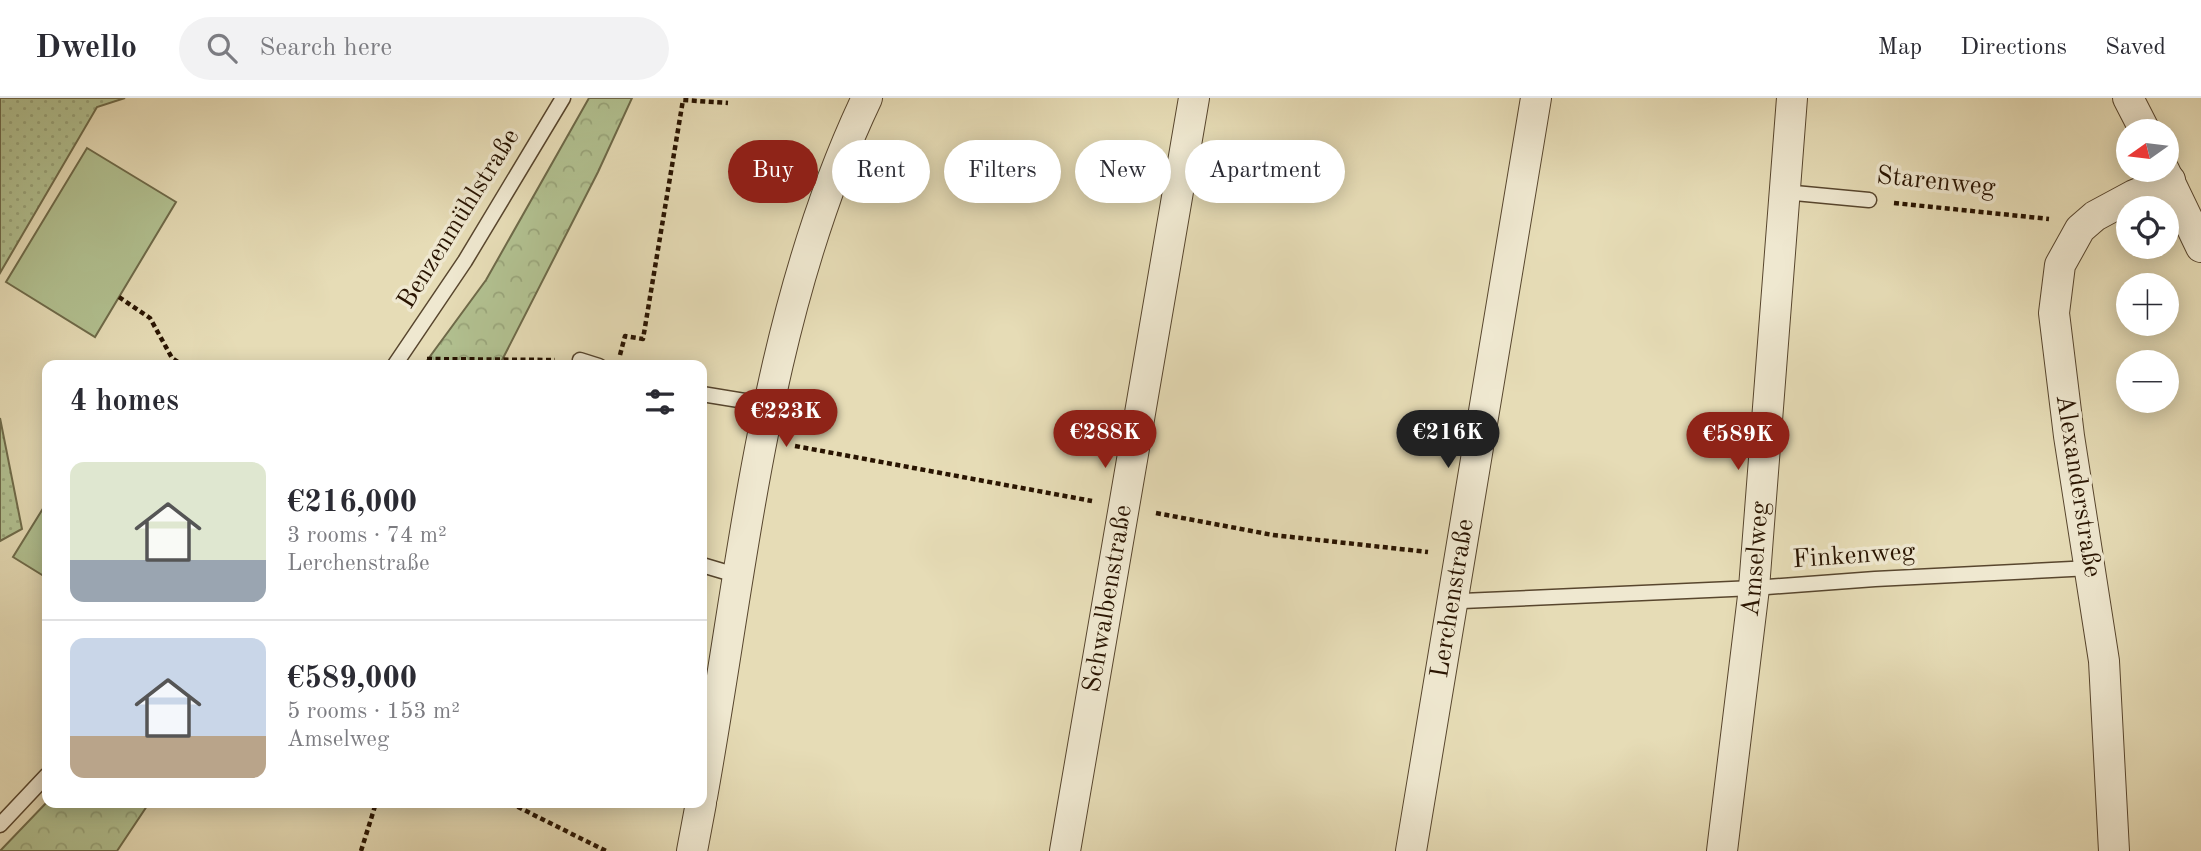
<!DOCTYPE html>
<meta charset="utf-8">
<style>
:root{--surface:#fff;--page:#f2f2f3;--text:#2b2b33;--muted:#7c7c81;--line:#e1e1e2;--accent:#8f2418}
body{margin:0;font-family:"Old Standard TT",serif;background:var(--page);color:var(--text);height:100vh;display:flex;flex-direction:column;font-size:26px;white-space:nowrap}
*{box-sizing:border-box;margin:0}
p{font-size:23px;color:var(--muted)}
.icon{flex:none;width:38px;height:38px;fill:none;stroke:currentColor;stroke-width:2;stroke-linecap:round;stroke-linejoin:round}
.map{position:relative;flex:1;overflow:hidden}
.drawer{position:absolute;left:42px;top:262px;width:665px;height:448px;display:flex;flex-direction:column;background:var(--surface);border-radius:14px;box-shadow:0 4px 18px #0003}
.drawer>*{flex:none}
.guide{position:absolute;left:728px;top:42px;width:665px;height:63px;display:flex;gap:14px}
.needle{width:46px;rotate:256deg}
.fabs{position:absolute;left:2116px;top:21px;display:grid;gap:14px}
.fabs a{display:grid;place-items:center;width:63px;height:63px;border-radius:50%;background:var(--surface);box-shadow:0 4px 18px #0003;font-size:35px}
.price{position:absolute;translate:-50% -60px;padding:0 16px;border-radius:24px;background:var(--accent);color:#fff;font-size:23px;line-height:46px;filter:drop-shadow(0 2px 4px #0008)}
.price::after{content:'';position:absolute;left:50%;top:42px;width:21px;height:16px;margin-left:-10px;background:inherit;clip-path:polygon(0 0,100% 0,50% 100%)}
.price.current{background:#222;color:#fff}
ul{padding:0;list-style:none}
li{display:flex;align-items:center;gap:21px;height:175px;padding:0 28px}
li+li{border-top:2px solid var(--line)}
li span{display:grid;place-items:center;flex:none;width:196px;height:140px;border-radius:14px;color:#555}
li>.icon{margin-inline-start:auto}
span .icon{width:84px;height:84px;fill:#fffc;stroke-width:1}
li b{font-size:30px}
h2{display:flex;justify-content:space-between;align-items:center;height:84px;padding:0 28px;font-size:30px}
.tag{padding:0 24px;border-radius:32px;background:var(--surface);box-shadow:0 4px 18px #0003;font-size:24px;line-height:63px}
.tag.current{background:var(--accent);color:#fff}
header{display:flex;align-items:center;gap:42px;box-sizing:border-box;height:98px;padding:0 35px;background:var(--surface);border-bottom:2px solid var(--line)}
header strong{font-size:33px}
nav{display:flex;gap:38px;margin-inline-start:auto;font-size:24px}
.search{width:490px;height:63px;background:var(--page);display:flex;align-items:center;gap:18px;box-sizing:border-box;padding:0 24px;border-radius:38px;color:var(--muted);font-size:26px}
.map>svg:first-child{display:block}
.grass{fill:url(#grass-dots);stroke:#6e6a49;stroke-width:2}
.forest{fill:url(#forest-crowns);stroke:#6e6a49;stroke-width:2}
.pitch{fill:#b2c191;stroke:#6e6a49;stroke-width:2}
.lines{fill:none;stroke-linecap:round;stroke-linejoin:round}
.service-casing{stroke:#58462e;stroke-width:17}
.minor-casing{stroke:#58462e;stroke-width:32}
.path{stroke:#291401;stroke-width:4.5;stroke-dasharray:5 3.5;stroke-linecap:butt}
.service{stroke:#efe8d0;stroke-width:14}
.minor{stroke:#efe8d0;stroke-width:30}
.labels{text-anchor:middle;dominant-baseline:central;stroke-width:7;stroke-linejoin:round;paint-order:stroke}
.street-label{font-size:26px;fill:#291401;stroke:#efe8d0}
</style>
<header>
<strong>Dwello</strong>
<div class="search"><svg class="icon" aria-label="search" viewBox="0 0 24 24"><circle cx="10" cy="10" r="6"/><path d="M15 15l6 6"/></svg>Search here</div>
<nav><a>Map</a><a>Directions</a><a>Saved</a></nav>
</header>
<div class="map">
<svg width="2201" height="753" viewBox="0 0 2201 753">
<defs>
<pattern id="grass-dots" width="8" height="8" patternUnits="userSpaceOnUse" patternTransform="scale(1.75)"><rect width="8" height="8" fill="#b2c191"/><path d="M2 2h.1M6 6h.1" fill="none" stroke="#99a57b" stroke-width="1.8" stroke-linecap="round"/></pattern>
<pattern id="forest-crowns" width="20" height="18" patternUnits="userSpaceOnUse" patternTransform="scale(1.75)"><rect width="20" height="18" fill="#b2c191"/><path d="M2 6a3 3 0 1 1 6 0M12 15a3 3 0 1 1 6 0" fill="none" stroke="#99a57b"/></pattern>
</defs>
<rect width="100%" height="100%" fill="#e6dcb6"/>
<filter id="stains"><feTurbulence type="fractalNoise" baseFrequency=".00286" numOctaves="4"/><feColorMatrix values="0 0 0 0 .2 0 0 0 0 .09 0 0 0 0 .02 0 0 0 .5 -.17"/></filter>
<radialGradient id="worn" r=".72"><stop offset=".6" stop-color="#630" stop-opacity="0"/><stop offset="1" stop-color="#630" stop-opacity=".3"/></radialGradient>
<path class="grass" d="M0,0H125L97,9L0,175Z
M0,320L22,431L0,443Z"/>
<path class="forest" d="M589,0H632L598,74L499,268H423L486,182Z
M47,704V705H149L117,753H0Z"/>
<path class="pitch" d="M87,50L176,104L95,239L6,184Z
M47,404V480L13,459Z"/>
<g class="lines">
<defs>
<path id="service" d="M1784,94L1869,102
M580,262L599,268
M394,268L465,163L563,0
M702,296L769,307
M702,467L739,478
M1453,502L1462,503L1754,490L1875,481L2091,470
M0,727L47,677"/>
<g id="minor">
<path d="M2128,0L2145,33"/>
<path d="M2164,72L2201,149"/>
<path d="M702,699C744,465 764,216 867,0"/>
<path d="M692,753L701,705"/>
<path id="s1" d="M1065,753L1194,0"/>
<path id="s2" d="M1411,753L1536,0"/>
<path id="s3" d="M1722,753L1754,490L1792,0"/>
<path d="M2114,753L2104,563L2069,338L2054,215L2060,167L2080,131L2095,118L2134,97L2170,82"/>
</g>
</defs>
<use href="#service" class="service-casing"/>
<use href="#minor" class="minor-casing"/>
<path class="path" d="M1894,105L2049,121
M119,199L150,220L172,260L184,268
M620,257L625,238L643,241L683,2L728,5
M427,261L555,262
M795,348L1092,403
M1156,415L1273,437L1428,454
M510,705L606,753
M361,753L376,705"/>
<use href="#service" class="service"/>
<use href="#minor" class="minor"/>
</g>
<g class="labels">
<g class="street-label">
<text transform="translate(1936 84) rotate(6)">Starenweg</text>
<text transform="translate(459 121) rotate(-58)">Benzenmühlstraße</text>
<text transform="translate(2078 388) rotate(81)">Alexanderstraße</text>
<text transform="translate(1854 458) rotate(-4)">Finkenweg</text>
<text stroke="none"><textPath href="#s3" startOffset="294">Amselweg</textPath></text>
<text stroke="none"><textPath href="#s1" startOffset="256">Schwalbenstraße</textPath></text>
<text stroke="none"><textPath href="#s2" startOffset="256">Lerchenstraße</textPath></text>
</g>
</g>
<rect width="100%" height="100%" filter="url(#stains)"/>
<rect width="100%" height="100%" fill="url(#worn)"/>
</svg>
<div class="fabs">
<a><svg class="needle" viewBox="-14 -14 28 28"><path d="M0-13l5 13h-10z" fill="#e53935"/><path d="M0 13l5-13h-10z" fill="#7c7c81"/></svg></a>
<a><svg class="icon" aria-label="locate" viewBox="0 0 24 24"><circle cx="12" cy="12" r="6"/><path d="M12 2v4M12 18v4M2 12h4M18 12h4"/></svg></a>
<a>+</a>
<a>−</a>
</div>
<b class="price" style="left:786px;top:351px">€223K</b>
<b class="price" style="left:1105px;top:372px">€288K</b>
<b class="price current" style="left:1448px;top:372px">€216K</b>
<b class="price" style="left:1738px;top:374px">€589K</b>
<div class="guide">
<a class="tag current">Buy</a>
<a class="tag">Rent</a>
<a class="tag">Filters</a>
<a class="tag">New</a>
<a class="tag">Apartment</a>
</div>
<section class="drawer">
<h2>4 homes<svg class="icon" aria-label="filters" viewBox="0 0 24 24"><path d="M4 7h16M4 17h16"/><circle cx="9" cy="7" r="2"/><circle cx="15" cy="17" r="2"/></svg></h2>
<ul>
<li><span style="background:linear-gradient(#dfe7d0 70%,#9aa5b1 0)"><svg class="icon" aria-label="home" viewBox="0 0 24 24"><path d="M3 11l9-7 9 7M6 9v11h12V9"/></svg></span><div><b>€216,000</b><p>3 rooms · 74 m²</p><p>Lerchenstraße</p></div></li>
<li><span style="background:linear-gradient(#c9d6e8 70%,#b9a48a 0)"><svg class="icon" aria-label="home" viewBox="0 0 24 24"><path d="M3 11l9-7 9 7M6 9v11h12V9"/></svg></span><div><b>€589,000</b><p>5 rooms · 153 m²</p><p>Amselweg</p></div></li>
</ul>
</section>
</div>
